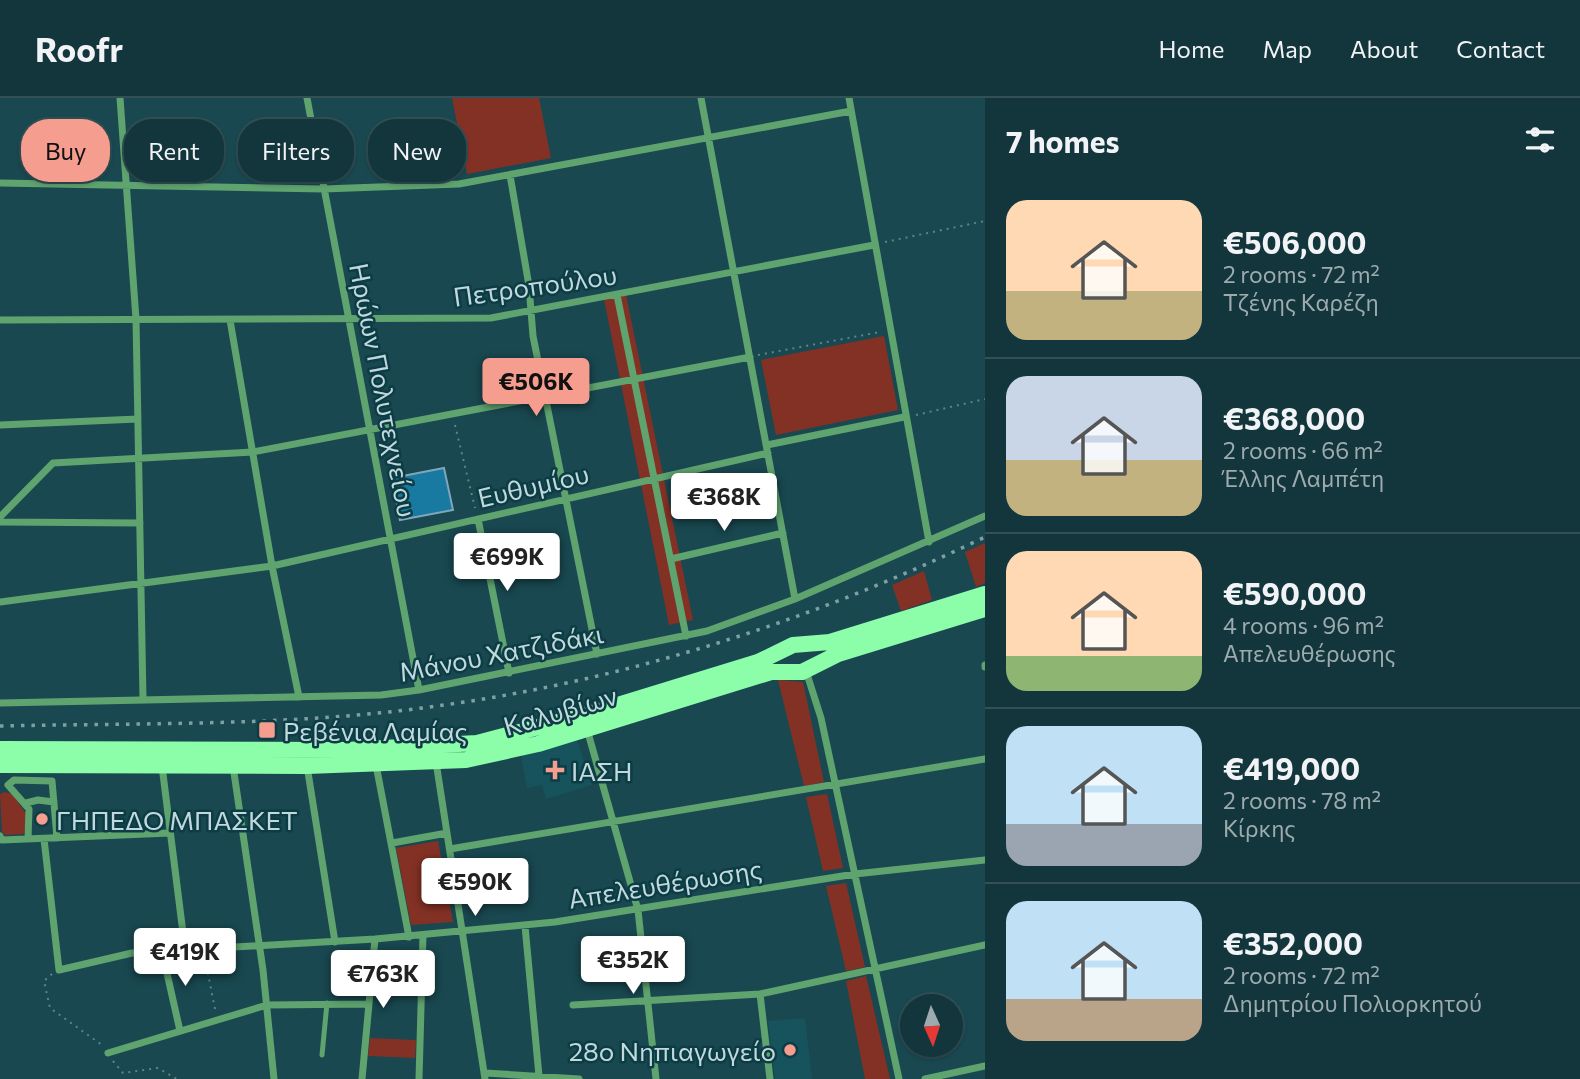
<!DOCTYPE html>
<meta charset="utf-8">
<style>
:root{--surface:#13363c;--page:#204147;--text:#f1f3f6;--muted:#9dabaf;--line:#325056;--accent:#f59d8e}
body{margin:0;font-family:Commissioner,sans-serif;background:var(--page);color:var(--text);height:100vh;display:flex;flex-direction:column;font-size:26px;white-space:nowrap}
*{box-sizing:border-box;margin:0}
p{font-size:23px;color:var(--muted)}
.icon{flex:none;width:38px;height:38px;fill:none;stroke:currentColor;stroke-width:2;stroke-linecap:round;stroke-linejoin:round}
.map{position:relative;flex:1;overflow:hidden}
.drawer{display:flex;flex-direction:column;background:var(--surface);width:595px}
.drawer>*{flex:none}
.banner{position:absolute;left:21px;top:21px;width:665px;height:63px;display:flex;gap:14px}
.needle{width:46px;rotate:177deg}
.buttons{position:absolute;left:900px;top:896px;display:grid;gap:14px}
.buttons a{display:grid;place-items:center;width:63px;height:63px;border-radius:50%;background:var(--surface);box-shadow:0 2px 5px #0004,0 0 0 2px var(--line);font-size:35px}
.price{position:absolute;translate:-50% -60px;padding:0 16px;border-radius:7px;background:#fff;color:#222;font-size:23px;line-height:46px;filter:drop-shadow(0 2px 4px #0008)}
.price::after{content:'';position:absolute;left:50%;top:42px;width:21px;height:16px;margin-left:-10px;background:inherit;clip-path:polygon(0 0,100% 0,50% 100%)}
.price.active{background:var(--accent);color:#111}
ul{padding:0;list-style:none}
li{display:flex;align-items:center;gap:21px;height:175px;padding:0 21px}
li+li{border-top:2px solid var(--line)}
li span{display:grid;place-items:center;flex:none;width:196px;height:140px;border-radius:21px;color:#555}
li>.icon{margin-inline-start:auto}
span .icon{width:84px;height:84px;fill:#fffc;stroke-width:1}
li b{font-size:30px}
h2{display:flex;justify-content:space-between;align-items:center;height:84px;padding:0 21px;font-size:30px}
.tag{padding:0 24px;border-radius:28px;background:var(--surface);box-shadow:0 2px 5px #0004,0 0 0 2px var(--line);font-size:24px;line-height:63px}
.tag.active{background:var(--accent);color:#111}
header{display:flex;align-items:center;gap:42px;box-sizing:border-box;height:98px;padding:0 35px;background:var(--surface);border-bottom:2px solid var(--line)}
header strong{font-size:33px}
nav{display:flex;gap:38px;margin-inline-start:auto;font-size:24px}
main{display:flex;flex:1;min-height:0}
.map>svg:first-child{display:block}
.built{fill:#16535c}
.green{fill:#843125}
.building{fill:#187aa0;stroke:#7fa6ba;stroke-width:2}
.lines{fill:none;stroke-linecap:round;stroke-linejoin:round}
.path{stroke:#5f848b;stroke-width:2;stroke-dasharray:2 5;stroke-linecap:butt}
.lane{stroke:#5fa36f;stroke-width:5}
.street{stroke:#5fa36f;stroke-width:7}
.primary{stroke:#8cfda9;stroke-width:16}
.rail{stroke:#7f9fa5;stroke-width:3.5;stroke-dasharray:3.5 7;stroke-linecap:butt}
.poi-dot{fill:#f59d8e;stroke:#0c3d45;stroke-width:2.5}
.labels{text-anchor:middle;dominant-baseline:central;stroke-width:5;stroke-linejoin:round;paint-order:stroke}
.street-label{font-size:26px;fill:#c1d8dd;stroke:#0c3d45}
.poi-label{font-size:26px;fill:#c1d8dd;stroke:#0c3d45;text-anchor:start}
</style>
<header>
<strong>Roofr</strong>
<nav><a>Home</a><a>Map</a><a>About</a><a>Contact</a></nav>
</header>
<main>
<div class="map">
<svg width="985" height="981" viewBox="0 0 985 981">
<rect width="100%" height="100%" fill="#194850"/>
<path class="built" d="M577,642L592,687L546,701L542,687L527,690L521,658Z
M805,920L812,981H775L768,923Z"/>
<path class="green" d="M452,0H539L551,60L467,76Z
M626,197L693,522L669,527L604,201Z
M884,238L898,312L776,337L761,262Z
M985,445V485L976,489L965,454Z
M924,473L932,502L901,513L892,487Z
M778,582L803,584L824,684L804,688Z
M5,694L12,696L27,717L24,736L5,737L2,734L0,696Z
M827,696L843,770L823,773L806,699Z
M438,743L453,824L411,827L396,750Z
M846,785L865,869L846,873L826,788Z
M866,878L890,981H865L846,883Z
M370,940L416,942L415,960L368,958Z"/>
<path class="building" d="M444,370L453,412L400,422L392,380Z"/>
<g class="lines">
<path class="path" d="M885,144L985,123
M758,257L880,234
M916,317L985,301
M455,327L475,410
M205,861L215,911
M52,876L44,883L50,910L102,947
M113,963L123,975L158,970L177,981"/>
<path class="lane" d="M322,957L327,905"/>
<path class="street" d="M120,0L136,221L143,601
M307,0L419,592
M701,0L795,501
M849,0L929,444
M510,77L529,188L533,238L597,556
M0,85L324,91L459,86L851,13
M617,197L686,538
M0,222L491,220L874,147
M230,222L272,468L299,599
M0,327L138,321
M767,347L904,319
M0,419L53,365L253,354L750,259
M478,421L509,575
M0,424L140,425
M671,461L783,435
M0,504L272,468L768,355
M985,567V569
M806,573L821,620L899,981
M0,605L381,597L419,592L707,533L795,501L985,418
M587,631L638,812L656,981
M436,664L485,981
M376,667L409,839
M162,668L185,851
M233,668L263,872L274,981
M307,668L335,844
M26,705L38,702L54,704
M0,738L2,742L170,735
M28,741L29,711L8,687L14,682L52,683L57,740
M44,741L59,872L132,855L375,841L555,824L855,776L985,762
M392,745L447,735
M450,751L985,661
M525,828L539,978
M162,853L180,933
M760,896L770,981
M573,907L760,896L985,847
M108,955L267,907L369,906
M485,975L579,981
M362,981L375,841
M419,981L423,837
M925,981L985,968"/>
<path class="primary" d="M0,651L346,652L477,645L592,615L758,564L793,547L830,544L985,496
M0,667L307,668L466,662L538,646L771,574H802L838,556L985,511"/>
<path class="rail" d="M0,628C135,625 272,628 406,612C609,588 802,527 985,439"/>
</g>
<g class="poi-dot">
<rect x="258" y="623" width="18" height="18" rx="3.5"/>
<path d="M551.5 661.5h7v7h7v7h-7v7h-7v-7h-7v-7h7z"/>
<circle cx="42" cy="721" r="7"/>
<circle cx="790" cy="952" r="7"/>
</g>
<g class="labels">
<g class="street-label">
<text transform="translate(535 187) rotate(-8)">Πετροπούλου</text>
<text transform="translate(384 292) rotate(79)">Ηρώων Πολυτεχνείου</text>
<text transform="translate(533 387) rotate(-13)">Ευθυμίου</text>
<text transform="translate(501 554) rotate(-11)">Μάνου Χατζιδάκι</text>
<text transform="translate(560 612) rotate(-16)">Καλυβίων</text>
<text transform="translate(665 785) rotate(-9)">Απελευθέρωσης</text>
</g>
<g class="poi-label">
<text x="283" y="632">Ρεβένια Λαμίας</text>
<text x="571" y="672">ΙΑΣΗ</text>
<text x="56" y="721">ΓΗΠΕΔΟ ΜΠΑΣΚΕΤ</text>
<text x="776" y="952" text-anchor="end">28ο Νηπιαγωγείο</text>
</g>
</g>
</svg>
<div class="buttons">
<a><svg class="needle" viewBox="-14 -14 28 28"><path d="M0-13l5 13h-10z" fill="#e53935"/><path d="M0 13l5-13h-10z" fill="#9dabaf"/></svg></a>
</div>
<b class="price active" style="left:536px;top:320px">€506K</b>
<b class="price" style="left:724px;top:435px">€368K</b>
<b class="price" style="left:507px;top:495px">€699K</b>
<b class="price" style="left:475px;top:820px">€590K</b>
<b class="price" style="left:185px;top:890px">€419K</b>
<b class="price" style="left:633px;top:898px">€352K</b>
<b class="price" style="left:383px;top:912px">€763K</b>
<div class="banner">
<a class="tag active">Buy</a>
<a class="tag">Rent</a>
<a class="tag">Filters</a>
<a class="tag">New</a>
</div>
</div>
<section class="drawer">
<h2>7 homes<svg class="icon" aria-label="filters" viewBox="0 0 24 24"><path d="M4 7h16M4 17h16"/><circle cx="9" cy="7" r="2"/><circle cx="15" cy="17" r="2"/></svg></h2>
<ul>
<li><span style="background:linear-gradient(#ffd9b3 65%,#c2b280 0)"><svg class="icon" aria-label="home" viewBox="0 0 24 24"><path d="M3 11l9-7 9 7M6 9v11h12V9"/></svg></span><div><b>€506,000</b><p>2 rooms · 72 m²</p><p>Τζένης Καρέζη</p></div></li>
<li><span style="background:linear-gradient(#c9d6e8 60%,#c2b280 0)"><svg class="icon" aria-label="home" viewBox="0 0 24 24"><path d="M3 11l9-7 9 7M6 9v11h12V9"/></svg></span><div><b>€368,000</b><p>2 rooms · 66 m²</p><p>Έλλης Λαμπέτη</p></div></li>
<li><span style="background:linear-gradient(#ffd9b3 75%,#8fb573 0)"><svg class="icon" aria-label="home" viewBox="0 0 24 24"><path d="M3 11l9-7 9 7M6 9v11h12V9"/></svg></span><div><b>€590,000</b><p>4 rooms · 96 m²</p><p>Απελευθέρωσης</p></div></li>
<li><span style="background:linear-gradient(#bfe0f5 70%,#9aa5b1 0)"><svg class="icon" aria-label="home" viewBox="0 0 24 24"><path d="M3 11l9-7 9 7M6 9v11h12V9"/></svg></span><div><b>€419,000</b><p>2 rooms · 78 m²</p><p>Κίρκης</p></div></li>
<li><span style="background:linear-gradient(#bfe0f5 70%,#b9a48a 0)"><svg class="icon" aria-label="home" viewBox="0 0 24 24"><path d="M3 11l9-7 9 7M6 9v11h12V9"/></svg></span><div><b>€352,000</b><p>2 rooms · 72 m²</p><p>Δημητρίου Πολιορκητού</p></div></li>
</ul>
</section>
</main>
